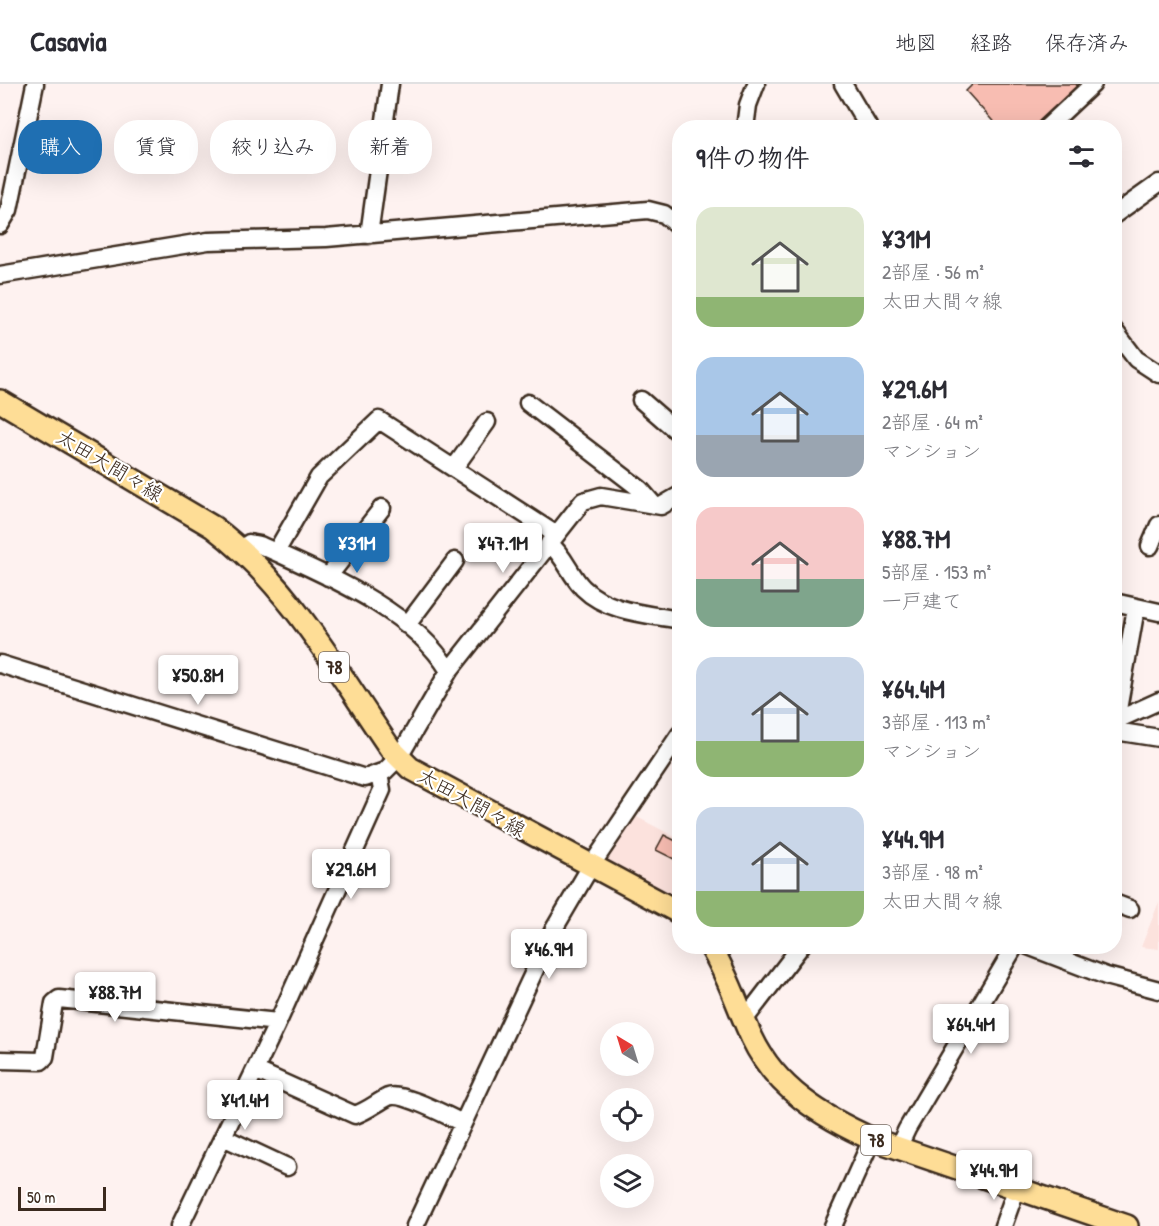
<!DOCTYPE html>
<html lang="ja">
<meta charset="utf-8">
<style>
:root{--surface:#fff;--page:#f7f7f7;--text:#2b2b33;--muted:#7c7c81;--line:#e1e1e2;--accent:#1f6fb2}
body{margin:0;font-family:"Patrick Hand","Klee One",sans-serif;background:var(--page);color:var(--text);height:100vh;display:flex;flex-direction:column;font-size:22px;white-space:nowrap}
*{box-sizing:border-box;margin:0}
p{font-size:20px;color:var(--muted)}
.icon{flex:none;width:33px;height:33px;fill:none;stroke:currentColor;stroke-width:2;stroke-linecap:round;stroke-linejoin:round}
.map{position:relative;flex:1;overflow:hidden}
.side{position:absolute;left:672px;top:36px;width:450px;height:834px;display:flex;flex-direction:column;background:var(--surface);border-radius:24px;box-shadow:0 6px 24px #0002}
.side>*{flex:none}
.banner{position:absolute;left:18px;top:36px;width:564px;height:54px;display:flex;gap:12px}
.needle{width:39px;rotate:322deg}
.buttons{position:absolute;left:600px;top:938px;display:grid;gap:12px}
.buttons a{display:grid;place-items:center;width:54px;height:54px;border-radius:50%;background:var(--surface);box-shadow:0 6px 24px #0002;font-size:30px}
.scale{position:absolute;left:18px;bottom:15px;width:88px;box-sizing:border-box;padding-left:6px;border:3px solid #3b2a1e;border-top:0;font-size:16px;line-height:21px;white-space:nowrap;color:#3b2a1e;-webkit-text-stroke:4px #fff;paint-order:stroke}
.price{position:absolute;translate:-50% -51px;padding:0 14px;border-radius:6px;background:#fff;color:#222;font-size:20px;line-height:39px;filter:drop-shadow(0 2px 3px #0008)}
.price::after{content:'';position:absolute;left:50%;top:36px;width:18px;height:14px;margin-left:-9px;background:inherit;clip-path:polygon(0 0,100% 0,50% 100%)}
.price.on{background:var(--accent);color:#fff}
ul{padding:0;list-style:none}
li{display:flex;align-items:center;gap:18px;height:150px;padding:0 24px}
li span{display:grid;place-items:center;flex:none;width:168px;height:120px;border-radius:18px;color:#555}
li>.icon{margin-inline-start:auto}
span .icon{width:72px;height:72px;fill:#fffc;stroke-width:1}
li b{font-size:26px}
h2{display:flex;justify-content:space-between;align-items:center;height:72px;padding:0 24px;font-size:26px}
.tag{padding:0 21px;border-radius:24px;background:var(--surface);box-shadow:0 6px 24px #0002;font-size:21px;line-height:54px}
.tag.on{background:var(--accent);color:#fff}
header{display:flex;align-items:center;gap:36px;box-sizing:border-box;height:84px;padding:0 30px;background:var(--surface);border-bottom:2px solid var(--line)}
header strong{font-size:28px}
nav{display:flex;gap:33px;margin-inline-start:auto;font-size:21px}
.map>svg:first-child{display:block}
.built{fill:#fce2dd}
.building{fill:#f8bdb2;stroke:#3b2a1e;stroke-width:1.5}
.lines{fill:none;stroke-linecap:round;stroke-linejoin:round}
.minor-casing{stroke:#3b2a1e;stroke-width:21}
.major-casing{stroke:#3b2a1e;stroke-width:26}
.minor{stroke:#fff;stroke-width:16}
.major{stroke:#fedd96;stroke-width:21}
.labels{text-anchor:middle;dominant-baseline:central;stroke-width:4.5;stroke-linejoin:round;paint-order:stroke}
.shield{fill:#fff;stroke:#766a62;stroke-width:1.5}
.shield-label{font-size:18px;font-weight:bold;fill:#3b2a1e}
.street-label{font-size:20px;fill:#3b2a1e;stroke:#fff}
</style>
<header>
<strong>Casavia</strong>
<nav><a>地図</a><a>経路</a><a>保存済み</a></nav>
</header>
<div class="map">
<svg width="1159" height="1142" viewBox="0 0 1159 1142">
<rect width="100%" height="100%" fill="#fef2f0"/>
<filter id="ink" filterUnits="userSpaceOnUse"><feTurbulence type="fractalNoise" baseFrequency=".0167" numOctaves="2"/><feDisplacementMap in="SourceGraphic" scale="12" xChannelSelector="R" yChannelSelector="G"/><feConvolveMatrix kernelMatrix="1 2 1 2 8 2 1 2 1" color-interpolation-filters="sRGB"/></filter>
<g filter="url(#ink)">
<path class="built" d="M635,732L679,755V822L608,783L606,777Z
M1159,818V865L1141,863Z"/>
<path class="building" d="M973,0H1076L1080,3L1036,44H999L966,7Z
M664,751L680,759V778L656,766Z"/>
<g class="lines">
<defs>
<path id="minor" d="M843,0L869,44
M745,44L748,21L756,0
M1046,44L1093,0
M1114,131L1159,99
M0,141L9,126L35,0
M369,151L390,0
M0,191L208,157L326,154L648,126L664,130L680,143
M1114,246L1136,275L1159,290
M641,316L680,350
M528,319L640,405L654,421
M454,384L487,338
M549,459C564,471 570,491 583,504C607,528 647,530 680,536
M1150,462L1159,441
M242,465L249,459L260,461C323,490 412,525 449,587
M276,468L319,393L379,336L555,450
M328,493L382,424
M1114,518L1159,528
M407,541L455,477
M0,580L365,694L385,687L399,673L449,587L583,417L601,412L661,422L680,411
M1117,636L1159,617
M1115,647L1159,654
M1114,648L1136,524
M1114,819L1130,825
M1028,862L1106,892L1159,906
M745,935L801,862
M0,976L41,977L45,973L54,919L59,915L278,938
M255,986L355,1031C369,1026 376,1019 388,1013C402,1007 449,1033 463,1039
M223,1053L287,1083
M898,1064L907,1045L1015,862
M180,1142L278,938L382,706L379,690
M415,1142L554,845L591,782L680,650
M833,1142L872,1055
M1003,1142L1017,1103"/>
<path id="major" d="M0,317L213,443C289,500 337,587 390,664L410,684L680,829
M710,862C728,891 738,924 752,954C776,1005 823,1033 872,1055L1127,1142"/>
</defs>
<use href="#minor" class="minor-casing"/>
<use href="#major" class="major-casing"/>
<use href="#minor" class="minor"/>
<use href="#major" class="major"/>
</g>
</g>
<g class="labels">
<g class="shield">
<rect x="319" y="568" width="30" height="30" rx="4.5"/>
<rect x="861" y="1041" width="30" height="30" rx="4.5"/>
</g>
<g class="shield-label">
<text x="334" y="583">78</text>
<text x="876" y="1056">78</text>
</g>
<g class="street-label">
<text transform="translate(110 381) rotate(31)">太田大間々線</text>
<text transform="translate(472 718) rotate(29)">太田大間々線</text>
</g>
</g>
</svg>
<div class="buttons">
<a><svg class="needle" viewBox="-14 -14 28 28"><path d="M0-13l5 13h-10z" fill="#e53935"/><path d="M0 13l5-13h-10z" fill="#7c7c81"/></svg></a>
<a><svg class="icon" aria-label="locate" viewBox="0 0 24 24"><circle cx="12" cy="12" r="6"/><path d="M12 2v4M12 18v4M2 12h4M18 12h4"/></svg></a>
<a><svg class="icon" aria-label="layers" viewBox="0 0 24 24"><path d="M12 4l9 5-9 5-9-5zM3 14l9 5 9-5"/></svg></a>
</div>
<div class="scale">50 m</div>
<b class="price on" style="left:357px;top:490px">¥31M</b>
<b class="price" style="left:503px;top:490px">¥47.1M</b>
<b class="price" style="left:198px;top:622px">¥50.8M</b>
<b class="price" style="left:351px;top:816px">¥29.6M</b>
<b class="price" style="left:549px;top:896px">¥46.9M</b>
<b class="price" style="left:115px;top:939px">¥88.7M</b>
<b class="price" style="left:971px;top:971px">¥64.4M</b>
<b class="price" style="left:245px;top:1047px">¥41.4M</b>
<b class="price" style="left:994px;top:1117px">¥44.9M</b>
<div class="banner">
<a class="tag on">購入</a>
<a class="tag">賃貸</a>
<a class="tag">絞り込み</a>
<a class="tag">新着</a>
</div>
<section class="side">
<h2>9件の物件<svg class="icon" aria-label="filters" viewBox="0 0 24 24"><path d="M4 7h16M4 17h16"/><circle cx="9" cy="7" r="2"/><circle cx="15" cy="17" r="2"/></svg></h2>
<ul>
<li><span style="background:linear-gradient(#dfe7d0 75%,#8fb573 0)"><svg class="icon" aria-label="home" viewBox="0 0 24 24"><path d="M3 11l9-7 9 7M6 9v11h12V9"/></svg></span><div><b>¥31M</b><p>2部屋 · 56 m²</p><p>太田大間々線</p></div></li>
<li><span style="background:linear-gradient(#a9c7e8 65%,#9aa5b1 0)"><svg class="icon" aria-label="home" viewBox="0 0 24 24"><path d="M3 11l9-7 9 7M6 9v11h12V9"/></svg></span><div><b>¥29.6M</b><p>2部屋 · 64 m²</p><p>マンション</p></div></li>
<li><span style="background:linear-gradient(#f6c9c9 60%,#7fa58c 0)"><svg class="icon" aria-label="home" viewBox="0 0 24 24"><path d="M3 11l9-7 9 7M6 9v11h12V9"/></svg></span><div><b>¥88.7M</b><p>5部屋 · 153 m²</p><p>一戸建て</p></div></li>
<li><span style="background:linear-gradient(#c9d6e8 70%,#8fb573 0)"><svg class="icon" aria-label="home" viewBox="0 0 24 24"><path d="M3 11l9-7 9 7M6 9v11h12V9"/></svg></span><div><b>¥64.4M</b><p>3部屋 · 113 m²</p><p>マンション</p></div></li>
<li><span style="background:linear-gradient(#c9d6e8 70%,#8fb573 0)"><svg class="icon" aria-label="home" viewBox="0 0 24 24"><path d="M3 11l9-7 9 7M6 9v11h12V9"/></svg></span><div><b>¥44.9M</b><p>3部屋 · 98 m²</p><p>太田大間々線</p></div></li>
</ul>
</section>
</div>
